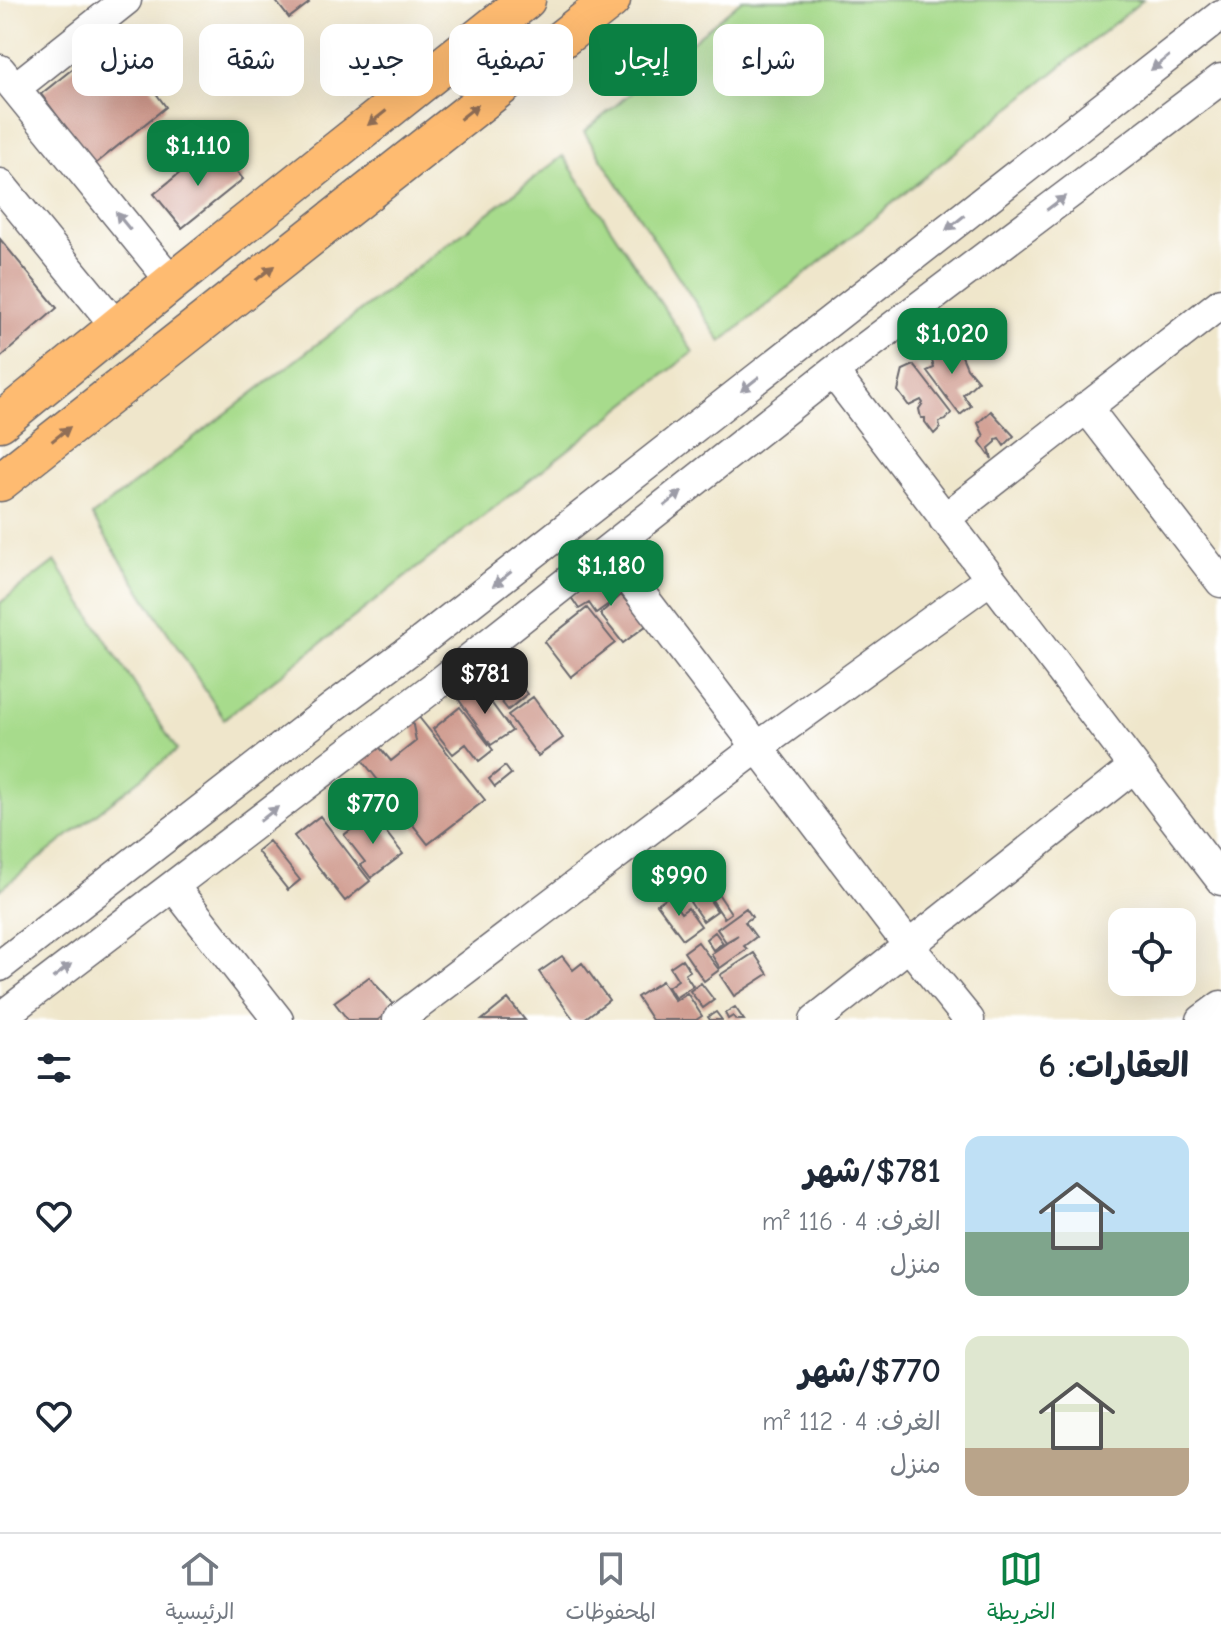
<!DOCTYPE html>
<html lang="ar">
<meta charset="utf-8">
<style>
:root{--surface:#fff;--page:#f2f2f3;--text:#1f2937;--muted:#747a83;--line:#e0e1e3;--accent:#0b8043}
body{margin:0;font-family:"Comic Neue","Playpen Sans Arabic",sans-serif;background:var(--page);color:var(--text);direction:rtl;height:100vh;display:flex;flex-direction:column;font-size:30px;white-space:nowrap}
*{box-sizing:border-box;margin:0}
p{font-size:26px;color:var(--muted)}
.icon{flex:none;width:44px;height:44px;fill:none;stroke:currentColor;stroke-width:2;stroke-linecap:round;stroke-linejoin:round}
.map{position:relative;height:1020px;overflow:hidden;direction:ltr}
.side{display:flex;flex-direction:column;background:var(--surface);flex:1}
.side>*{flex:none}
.guide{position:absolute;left:24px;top:24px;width:800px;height:72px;direction:rtl;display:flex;gap:16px}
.fabs{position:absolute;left:1108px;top:908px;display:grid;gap:16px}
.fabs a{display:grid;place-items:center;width:88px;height:88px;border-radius:16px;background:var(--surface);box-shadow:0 8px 32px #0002;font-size:40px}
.price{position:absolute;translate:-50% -68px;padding:0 18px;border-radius:16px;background:var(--accent);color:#fff;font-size:26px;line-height:52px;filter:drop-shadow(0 2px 4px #0008)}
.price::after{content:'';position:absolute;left:50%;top:48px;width:24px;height:18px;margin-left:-12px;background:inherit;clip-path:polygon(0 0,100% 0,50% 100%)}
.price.active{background:#222;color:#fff}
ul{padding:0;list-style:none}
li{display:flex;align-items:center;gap:24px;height:200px;padding:0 32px}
li span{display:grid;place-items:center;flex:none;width:224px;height:160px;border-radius:16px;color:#555}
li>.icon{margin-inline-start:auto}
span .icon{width:96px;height:96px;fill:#fffc;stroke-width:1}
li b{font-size:34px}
h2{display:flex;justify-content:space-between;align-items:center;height:96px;padding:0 32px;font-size:34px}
.chip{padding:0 28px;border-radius:16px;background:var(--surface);box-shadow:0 8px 32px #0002;font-size:28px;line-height:72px}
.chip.active{background:var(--accent);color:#fff}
.menu{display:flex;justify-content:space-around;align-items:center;height:112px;border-top:2px solid var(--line);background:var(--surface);font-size:22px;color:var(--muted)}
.menu a{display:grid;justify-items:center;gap:4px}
.menu .active{color:var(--accent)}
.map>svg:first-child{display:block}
.green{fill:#a7db8c;stroke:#647e64;stroke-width:2}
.building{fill:#ce978a}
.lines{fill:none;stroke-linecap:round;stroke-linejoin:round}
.minor-casing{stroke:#6a676d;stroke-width:33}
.major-casing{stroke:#6a676d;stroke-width:41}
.minor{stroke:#fff;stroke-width:30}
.major{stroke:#febb71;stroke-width:38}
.oneway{fill:#9c9ca7}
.oneway2{fill:#906e56}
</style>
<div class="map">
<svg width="1221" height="1020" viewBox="0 0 1221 1020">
<rect width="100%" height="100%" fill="#fff"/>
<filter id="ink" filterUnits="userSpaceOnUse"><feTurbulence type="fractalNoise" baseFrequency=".0125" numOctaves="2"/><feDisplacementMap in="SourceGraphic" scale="16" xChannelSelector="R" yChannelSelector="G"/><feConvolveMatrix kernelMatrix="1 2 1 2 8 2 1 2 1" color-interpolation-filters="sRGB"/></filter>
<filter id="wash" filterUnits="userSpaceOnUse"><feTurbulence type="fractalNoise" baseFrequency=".006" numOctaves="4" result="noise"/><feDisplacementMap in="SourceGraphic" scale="32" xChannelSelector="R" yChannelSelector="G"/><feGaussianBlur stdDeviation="1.8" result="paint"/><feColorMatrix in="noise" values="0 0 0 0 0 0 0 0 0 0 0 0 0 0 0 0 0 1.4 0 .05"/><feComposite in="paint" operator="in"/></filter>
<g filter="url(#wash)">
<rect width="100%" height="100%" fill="#efe6cb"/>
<path class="green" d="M742,0H1143L721,342L584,132Z
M563,156L693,352L224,719L92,516Z
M55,561L177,750L0,890V603Z"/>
<g id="blocks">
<path class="building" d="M275,0H306L309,3L289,18Z
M114,36L166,107L94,165L41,94Z
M207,151L219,165L226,158L243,179L182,228L154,194Z
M0,239L57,308L0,358Z
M947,341L962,356L967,368L978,381L963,395L971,406L960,415L927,371L934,368L930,353Z
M914,365L951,413L946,420L939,422L940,428L934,434L925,422V418H921L919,409L923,403L921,400L909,406L898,391L903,370Z
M991,411L1014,436L1004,446L999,438L996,439V442L989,448L992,459L980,442L984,436L978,423Z
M607,574L621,595L647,625L623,643L600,614L621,595L596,613L589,603L579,609L571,597Z
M587,608L615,643L571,677L544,642Z
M509,671L527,694L508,710L489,686Z
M479,686L512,731L491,745L459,700Z
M533,697L563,738L538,756L508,715Z
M460,707L493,750L479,761L466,744L453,754L433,729Z
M418,716L485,800L428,844L359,756L376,743L391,761L416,741L412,720Z
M505,766L511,774L495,787L489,779Z
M372,814L403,854L371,878L361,865L365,862L344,835Z
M320,816L370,881L345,901L294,836Z
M269,841L300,880L288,890L257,851Z
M714,885L719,892L709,899L717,911L703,921L690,902Z
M688,886L693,893L682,902L677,895Z
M719,895L731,913L724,918L712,900Z
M669,896L681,913L688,908L701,926L683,939L657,904Z
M746,908L752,917L745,922L756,937L744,946L747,949L720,968L711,954L738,935L726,942L717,929Z
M715,932L723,943L713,950L706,939Z
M698,942L719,970L704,981L684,952Z
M754,953L768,974L734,996L720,975Z
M562,956L573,970L582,963L609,1000L583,1020H574L539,972Z
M682,959L690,971L685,974L693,986L675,998L668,987L678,980L670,967Z
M369,977L395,1006L378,1020H348L334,1002Z
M662,981L675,1001L687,993L702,1016L696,1020H652L637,997Z
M701,983L714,1000L703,1008L690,991Z
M508,999L525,1020H482Z
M735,1007L744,1020H736L733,1016L728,1019L725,1013Z
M716,1012L722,1020H710L708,1017Z"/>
</g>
</g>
<g filter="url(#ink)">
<use href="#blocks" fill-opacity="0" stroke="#6a676d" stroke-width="2"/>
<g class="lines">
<defs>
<path id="minor" d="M0,70L172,282
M15,88L126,0
M0,184L116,326
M833,372L1221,880
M1086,407L1221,582
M944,519L1221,303
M608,551L909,946L969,1020
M174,887L278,1020
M0,966L332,708L414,647L1221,15
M0,1018L439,683L833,372L1221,79
M398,1020L758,747L990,579
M815,1020L1134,767
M1202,1020L1221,1006"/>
<path id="major" d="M0,422L172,282L526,0
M0,482L611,0"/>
</defs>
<use href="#minor" class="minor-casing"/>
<use href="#major" class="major-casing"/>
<use href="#minor" class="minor"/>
<use href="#major" class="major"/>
</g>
<defs><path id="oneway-solid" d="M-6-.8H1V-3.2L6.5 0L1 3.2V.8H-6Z" transform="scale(2)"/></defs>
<g class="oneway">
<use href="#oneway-solid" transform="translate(1160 63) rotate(142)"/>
<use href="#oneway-solid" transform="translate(1056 203) rotate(-37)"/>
<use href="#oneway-solid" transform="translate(123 221) rotate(-129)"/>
<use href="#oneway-solid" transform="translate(955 223) rotate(142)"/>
<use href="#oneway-solid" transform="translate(750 384) rotate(142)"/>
<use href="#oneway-solid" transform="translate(673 499) rotate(-39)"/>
<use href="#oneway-solid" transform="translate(502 579) rotate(142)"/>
<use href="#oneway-solid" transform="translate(269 814) rotate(-38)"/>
<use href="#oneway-solid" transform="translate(62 971) rotate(-37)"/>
</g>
<g class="oneway2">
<use href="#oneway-solid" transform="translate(469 112) rotate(-38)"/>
<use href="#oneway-solid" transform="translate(377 118) rotate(142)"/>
<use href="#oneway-solid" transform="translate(265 273) rotate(-38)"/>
<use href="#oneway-solid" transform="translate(61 434) rotate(-38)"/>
</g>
</g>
</svg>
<div class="fabs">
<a><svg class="icon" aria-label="locate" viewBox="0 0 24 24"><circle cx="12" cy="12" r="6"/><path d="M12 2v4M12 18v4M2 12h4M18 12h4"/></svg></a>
</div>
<b class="price" style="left:198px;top:188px">$1,110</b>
<b class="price" style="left:952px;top:376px">$1,020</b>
<b class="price" style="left:611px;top:608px">$1,180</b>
<b class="price active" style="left:485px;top:716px">$781</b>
<b class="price" style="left:373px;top:846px">$770</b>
<b class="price" style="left:679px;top:918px">$990</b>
<div class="guide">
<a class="chip">شراء</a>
<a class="chip active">إيجار</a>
<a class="chip">تصفية</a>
<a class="chip">جديد</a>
<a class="chip">شقة</a>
<a class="chip">منزل</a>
</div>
</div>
<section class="side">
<h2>العقارات: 6<svg class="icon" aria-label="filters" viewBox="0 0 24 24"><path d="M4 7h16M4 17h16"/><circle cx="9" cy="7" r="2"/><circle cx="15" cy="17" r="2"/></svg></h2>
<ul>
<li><span style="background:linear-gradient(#bfe0f5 60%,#7fa58c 0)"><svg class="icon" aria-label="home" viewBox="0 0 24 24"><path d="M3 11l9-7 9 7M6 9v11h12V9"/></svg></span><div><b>$781/شهر</b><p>الغرف: 4 · 116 m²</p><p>منزل</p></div><svg class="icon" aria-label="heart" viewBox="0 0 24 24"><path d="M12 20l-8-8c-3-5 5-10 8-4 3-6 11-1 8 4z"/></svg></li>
<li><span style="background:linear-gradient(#dfe7d0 70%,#b9a48a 0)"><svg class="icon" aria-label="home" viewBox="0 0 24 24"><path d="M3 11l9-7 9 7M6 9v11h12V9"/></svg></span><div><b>$770/شهر</b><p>الغرف: 4 · 112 m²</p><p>منزل</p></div><svg class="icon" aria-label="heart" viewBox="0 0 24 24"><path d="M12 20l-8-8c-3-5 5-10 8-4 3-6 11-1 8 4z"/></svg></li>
</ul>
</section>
<nav class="menu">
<a class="active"><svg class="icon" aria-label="map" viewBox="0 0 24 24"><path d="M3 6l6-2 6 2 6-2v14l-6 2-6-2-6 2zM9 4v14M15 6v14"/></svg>الخريطة</a>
<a><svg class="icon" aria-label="saved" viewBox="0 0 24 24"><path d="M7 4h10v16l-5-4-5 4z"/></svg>المحفوظات</a>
<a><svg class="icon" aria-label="home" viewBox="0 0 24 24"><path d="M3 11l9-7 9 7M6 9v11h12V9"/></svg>الرئيسية</a>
</nav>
